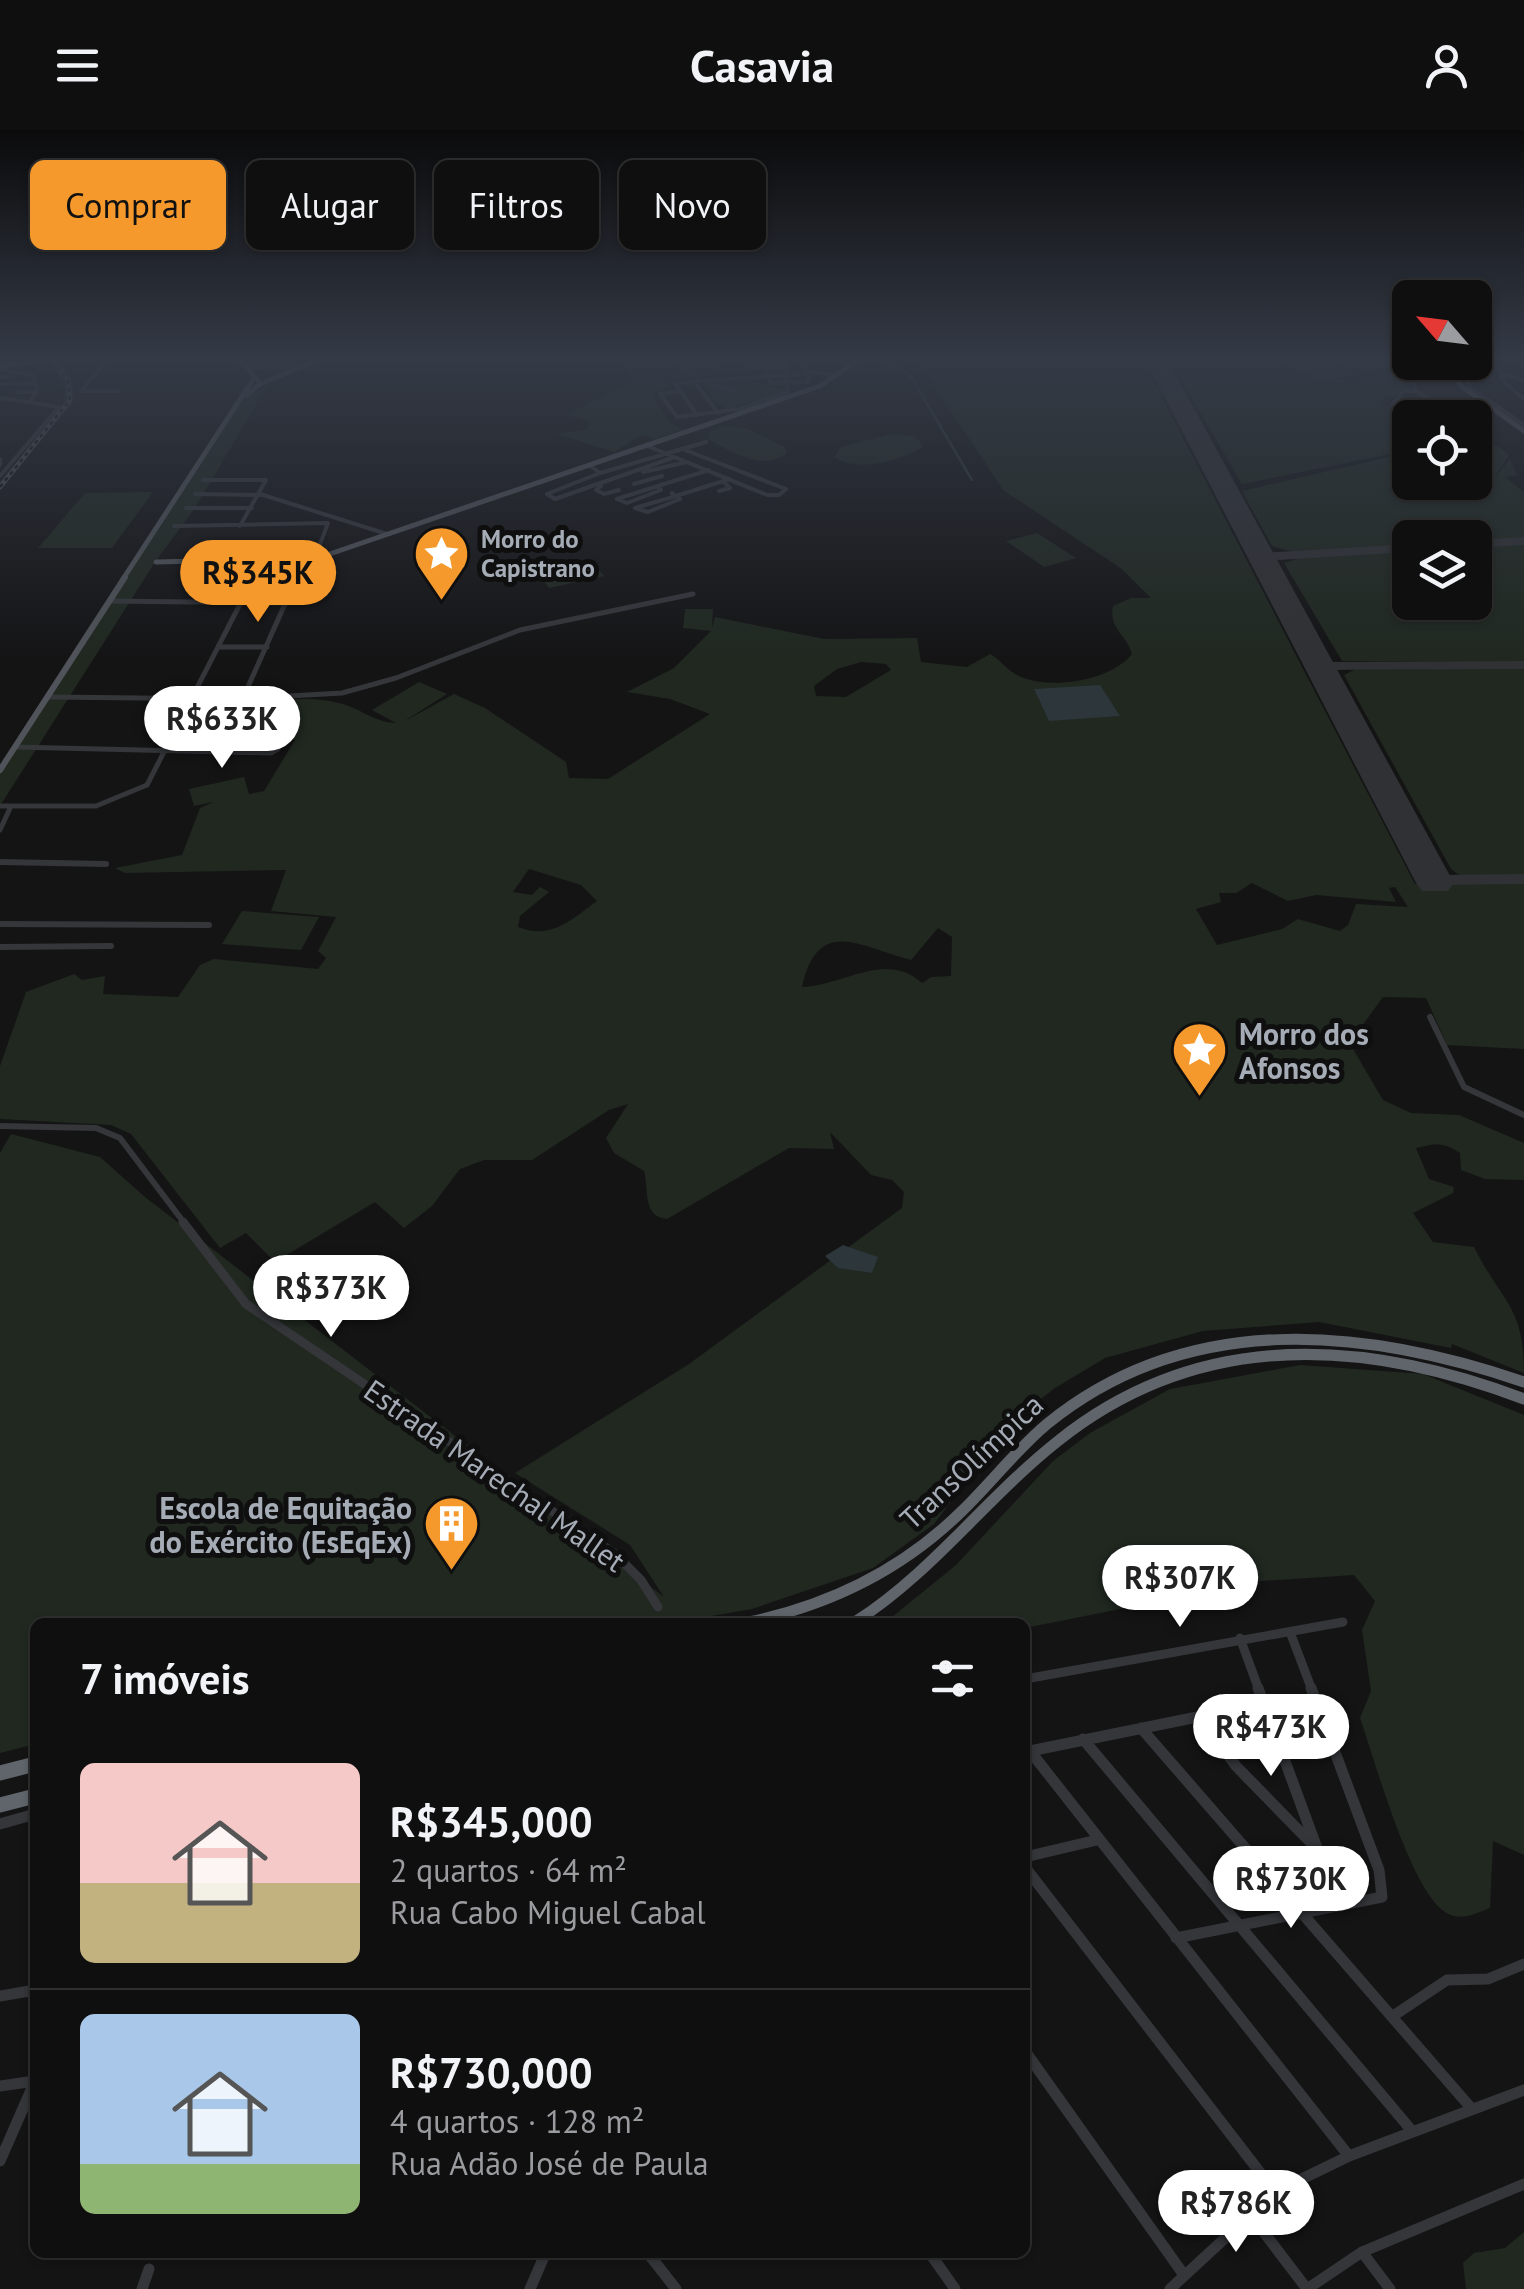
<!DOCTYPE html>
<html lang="pt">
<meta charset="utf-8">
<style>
:root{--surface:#0f0f10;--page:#181819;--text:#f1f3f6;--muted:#9b9c9f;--line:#2f2f30;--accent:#f5992c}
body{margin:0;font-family:"PT Sans",sans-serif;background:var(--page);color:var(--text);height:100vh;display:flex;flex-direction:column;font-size:38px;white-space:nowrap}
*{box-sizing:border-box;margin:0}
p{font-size:32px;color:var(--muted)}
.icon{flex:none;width:55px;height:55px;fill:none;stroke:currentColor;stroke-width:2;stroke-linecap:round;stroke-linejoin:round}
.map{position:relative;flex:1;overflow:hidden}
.panel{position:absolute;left:30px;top:1488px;width:1000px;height:640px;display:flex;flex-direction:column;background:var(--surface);border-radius:15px;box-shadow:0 2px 8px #0004,0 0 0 2px var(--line)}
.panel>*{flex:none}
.hud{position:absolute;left:30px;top:30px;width:1000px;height:90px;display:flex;gap:20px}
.needle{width:65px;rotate:298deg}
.tools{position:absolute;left:1392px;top:150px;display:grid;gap:20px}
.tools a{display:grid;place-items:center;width:100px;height:100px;border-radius:15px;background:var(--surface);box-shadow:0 2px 8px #0004,0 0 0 2px var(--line);font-size:50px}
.price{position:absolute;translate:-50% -85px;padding:0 22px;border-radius:35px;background:#fff;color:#222;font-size:32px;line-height:65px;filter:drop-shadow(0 2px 5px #0008)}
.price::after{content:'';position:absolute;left:50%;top:60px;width:30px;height:22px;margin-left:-15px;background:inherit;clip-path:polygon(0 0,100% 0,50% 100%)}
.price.current{background:var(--accent);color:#111}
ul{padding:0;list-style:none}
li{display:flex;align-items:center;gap:30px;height:250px;padding:0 50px}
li+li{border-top:2px solid var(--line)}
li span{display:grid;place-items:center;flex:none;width:280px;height:200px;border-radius:15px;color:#555}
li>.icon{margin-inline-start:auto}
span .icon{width:120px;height:120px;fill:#fffc;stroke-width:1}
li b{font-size:42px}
h2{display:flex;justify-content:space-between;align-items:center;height:120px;padding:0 50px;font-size:42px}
.chip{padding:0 35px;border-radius:15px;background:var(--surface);box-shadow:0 2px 8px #0004,0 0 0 2px var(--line);font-size:35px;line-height:90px}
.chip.current{background:var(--accent);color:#111}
header{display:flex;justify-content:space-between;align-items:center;height:130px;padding:0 50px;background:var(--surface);font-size:45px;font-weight:600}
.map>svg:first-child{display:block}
.built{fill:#202022}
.green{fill:#202820;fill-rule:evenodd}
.water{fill:#2c363b}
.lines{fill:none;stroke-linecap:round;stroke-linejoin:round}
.stream{stroke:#2c363b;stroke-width:2.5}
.taxiway{fill:#303134;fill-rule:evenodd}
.runway{fill:#303134;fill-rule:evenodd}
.minor-far4{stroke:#34363a;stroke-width:4}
.minor-far3{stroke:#34363a;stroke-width:5}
.minor-far2{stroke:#34363a;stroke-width:6}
.minor-far1{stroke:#34363a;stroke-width:9}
.minor{stroke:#34363a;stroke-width:11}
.major-far1{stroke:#505359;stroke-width:5}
.major{stroke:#505359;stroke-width:6}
.highway-far1{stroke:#60656b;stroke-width:11}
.highway{stroke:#60656b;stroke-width:15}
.rail-casing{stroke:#4b4e53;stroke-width:5}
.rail{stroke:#0f0f10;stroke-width:2.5;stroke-dasharray:4;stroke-linecap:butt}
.major-bridge{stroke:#505359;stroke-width:5}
.labels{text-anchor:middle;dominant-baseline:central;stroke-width:10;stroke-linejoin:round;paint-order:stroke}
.far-poi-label{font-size:25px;font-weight:bold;fill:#a5acb6;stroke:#0f0f10;text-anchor:start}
.poi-label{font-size:30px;font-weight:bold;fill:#a5acb6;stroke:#0f0f10;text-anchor:start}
.street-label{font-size:30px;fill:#a5acb6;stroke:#0f0f10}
</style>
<header><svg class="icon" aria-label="menu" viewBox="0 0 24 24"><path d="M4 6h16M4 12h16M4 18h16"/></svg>Casavia<svg class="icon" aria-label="person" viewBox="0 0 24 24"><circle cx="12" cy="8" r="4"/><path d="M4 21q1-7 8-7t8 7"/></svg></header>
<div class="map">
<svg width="1524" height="2159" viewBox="0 0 1524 2159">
<rect width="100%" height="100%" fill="#141415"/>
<path class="built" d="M46,229H57L75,250L73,273L0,359V351L64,277L63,256Z
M1281,229H1359L1357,232L1387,234L1403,241L1326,249Z"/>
<path class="green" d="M610,229H727L715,245L674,250L653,266L669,293L683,299L656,309L642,305L614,322L557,304L588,299L590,292L567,284L633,251L624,232Z
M911,229H1142L1415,754L1524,752V919L1447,915L1426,868L1383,867L1354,907L1353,919L1383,970L1411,983L1459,985L1524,1013V1050L1485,1049L1461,1040L1460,1023C1442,1011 1435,1014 1416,1018L1429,1049L1454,1057L1453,1063L1413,1083L1433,1112L1474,1117C1502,1173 1524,1175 1524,1243L1452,1214L1451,1218L1319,1192L1203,1201L1105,1228L1055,1258L1011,1292L934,1394L873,1438L752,1479L677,1492H35V1614L0,1623V1023L11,1004L100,1027L145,1067L664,1467L630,1415L515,1343L689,1234L902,1078L904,1062L892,1050L871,1045L830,1002L834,1019L789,1018L667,1089C642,1087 649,1059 644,1041L614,1023L606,1008L628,974L609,980L532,1030H484L460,1039L432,1076L404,1098L375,1072L275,1132L246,1103L220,1118L131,1004L111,995L0,989V936L26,862L74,844L82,850L105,846L103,864L178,867L200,835L214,829L318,839L326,828L318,821L336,787L271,781L286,740L125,743L115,738L182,725L200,678L213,672L194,676L189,659L244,647L249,664L264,661L295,610L250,597L255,579C277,566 319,567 343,574C362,580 375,592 396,593L372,580L419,552L447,564L403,592L454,564L485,578L566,632L569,648L608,649L710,584L670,569L627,562L674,538L711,501L683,498L685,479H713L712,498L715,487L824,509L917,508L921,532L967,537L990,524C1000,529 1005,538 1015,544C1046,562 1111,551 1132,524C1127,505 1108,498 1113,476L1131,468H1151L1122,439L1003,360L926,243ZM861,532L886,534L891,540L846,567L816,566L814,556L837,539ZM529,739L581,755L597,771C571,790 551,810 518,797L520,786L549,762L540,757L532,765L513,762ZM1252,753L1288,771L1316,765L1396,772L1389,758L1395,757L1408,777L1356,774L1348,795L1340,801L1298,789L1282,799L1217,815L1196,779L1221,772L1219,763H1236ZM938,798L952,807L951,846L931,847L922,853C886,820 845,855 802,857C818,785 860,817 911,830Z
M1169,229H1281L1331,250L1383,244L1382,240L1401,241L1375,232L1363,235L1356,232L1359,229L1391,233L1404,230L1412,259L1401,261L1397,268L1386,266L1380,275L1418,279L1416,285L1431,287L1410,288V320L1242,354Z
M738,248L784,259L786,262L726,279L715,272L702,251Z
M267,256L195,378L155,432L0,676V638L244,267Z
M721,296L746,298L785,317L787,323C762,342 732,322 708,309L710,302Z
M891,304L914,306L924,316C902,331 856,343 834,327L841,317Z
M1498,316L1509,325L1492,351L1510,329L1517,345L1505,347L1524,362V409L1475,412V408L1453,407L1459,404L1449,394L1426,395L1435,406L1442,407L1410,408V415L1293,422L1272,416L1242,361L1410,322V352H1475V318Z
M153,362L112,418H38L85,363Z
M1037,403L1076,428L1044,437L1006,411Z
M1524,413V532L1342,531L1284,433L1300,428L1410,421V472H1475V417Z
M592,431L604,446L549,458L538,443Z
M1524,538V746L1459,745L1451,739L1344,545L1354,540Z
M242,781L319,787L301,820L222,814Z
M1300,1235L1423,1244L1524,1285V1725L1493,1711L1490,1778C1475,1784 1460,1792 1445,1782C1410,1759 1375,1631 1360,1588L1371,1561L1362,1500L1375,1471L1354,1445L1261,1451L1025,1498V1492H886L956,1435L1053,1331L1090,1303L1170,1259Z
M1524,2102V2159H1466L1463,2133L1474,2123L1505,2118Z"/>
<path class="water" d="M1100,555L1120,586L1049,591L1034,559Z
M843,1115L878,1127L872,1143L838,1138L825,1126Z"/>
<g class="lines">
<path class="stream" d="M673,229L698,248
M880,229L910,245L972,350
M705,252L737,262"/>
<path class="taxiway" d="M1279,229C1298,229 1311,243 1328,245C1338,245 1344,242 1353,245L1324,251Z
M1336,229H1361L1334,235L1329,232Z
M1524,407V415L1475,418V410Z
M1410,414V422L1261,431L1255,427L1261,423Z
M1524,531V539L1319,540L1312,536L1319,532Z
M1524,744V754L1434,755L1426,750L1434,745Z"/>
<path class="runway" d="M1145,229H1167L1454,753L1448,761H1422L1416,753Z"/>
<path class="minor-far4" d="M109,229L81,261H119
M763,229L770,253L808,252L809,245
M802,229L808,243
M1407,229L1416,261
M1493,229L1505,253L1524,269
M0,231L6,229
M1438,232L1442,234
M1457,232L1471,258L1524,295
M247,238H295
M746,238L785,237
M0,239L34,246L37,262L30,271
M810,243L841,244
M1500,243L1524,250
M0,247H13
M694,251L718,283
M0,254L37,253
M679,261L660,264L677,287L739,279L788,262L783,229
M1404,261H1416L1453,285L1393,274Z
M17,262H37
M0,268L59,277L0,346
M697,285L675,253L805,244
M645,315L767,365H779L786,359
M685,320L786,359
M0,329V335
M643,342L687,332
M600,343L706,312
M203,350H266L240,396
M634,354L662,346
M601,356L596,360L604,364L619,360
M658,356L661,360L627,373L617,369Z
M658,356L709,340
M719,361L730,358L723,351
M672,363L676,366
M195,364L260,365
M260,364L387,404
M547,364L555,369L672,328
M547,364L600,343L589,335
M676,366L680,369L648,382L635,378Z
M676,366L730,349
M186,378H252
M174,396L328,393L317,422
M226,414L317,415
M253,449L263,430
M296,449L305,429"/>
<path class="minor-far3" d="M110,471L288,473
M220,517H267
M48,567L235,569L342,563L396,548L520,500L693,464
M243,568L297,447
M15,617L271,623L278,619
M168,617L278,619
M0,676H96L147,655L254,447
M0,700L11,676"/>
<path class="minor-far2" d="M0,732L106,734
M0,794L209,795
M0,817L111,816
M1430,887L1464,957L1524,985
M0,996L96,998L120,1008L185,1094"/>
<path class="minor-far1" d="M183,1092L246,1174L614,1423L641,1450L658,1477
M1290,1502L1312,1560
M1240,1508L1259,1560
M1025,1549L1343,1492"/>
<path class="minor" d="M1258,1558L1338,1775
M1200,1587L1236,1636L1313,1715
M1141,1598L1472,1979
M1083,1609L1412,2001
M1030,1621L1349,2026
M1030,1621L1266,1573
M0,1694L35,1684
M1025,1727L1097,1710
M1025,1737L1275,2062
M1176,1808L1382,1767L1379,1740L1311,1558
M0,1866L35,1860
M1393,1886L1447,1850L1488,1849L1524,1834
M1025,1921L1184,2145
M0,1956L35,1951
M0,2031L35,1951
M1250,2084L1307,2159L1362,2122L1524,2054
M647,2122L676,2159
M929,2122L955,2159
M1362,2122L1390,2159
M142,2159L149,2139
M530,2159L546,2122
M1170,2159L1275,2062L1349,2026L1524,1960"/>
<path class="major-far1" d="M239,229L259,252
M1450,232L1460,255L1524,301
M0,236L43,231
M247,265L260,254L320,229
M156,432L318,428L820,256L859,229
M123,449L252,251"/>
<path class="major" d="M0,640L125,447"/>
<path class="highway-far1" d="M749,1492C830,1475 903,1439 962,1381C991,1353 1016,1320 1047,1294C1187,1180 1363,1197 1524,1252
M855,1492C933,1442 986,1368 1058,1311C1199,1198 1364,1208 1524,1269"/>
<path class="highway" d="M0,1643L35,1634
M0,1675L35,1666"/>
<defs>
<path id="rail" d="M0,357L70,270L68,251L52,229"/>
</defs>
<use href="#rail" class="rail-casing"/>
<use href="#rail" class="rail"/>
<path class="major-bridge" d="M43,231L54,229"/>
</g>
<linearGradient id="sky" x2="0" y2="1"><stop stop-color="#0b0b0c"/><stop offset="0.43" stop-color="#343a46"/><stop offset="1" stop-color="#343a46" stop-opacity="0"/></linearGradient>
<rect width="1524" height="531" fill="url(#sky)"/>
<defs>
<symbol id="sight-pin" viewBox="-11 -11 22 30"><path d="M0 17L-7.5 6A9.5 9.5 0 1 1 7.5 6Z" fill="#f5992c" stroke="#0f0f10"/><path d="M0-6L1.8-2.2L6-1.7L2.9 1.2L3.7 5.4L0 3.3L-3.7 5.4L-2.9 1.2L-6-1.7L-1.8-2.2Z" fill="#fff"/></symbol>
<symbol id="building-pin" viewBox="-11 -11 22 30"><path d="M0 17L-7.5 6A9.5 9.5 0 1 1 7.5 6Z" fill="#f5992c" stroke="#0f0f10"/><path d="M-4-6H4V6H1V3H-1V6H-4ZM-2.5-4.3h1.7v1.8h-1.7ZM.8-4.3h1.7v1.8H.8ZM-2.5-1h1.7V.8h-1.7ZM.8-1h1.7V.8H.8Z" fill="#fff"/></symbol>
</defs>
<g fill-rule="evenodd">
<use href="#sight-pin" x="410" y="392" width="63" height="86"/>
<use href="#sight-pin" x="1168" y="888" width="63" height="86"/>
<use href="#building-pin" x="420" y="1362" width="63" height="86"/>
</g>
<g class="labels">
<g class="far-poi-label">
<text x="481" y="409">Morro do<tspan x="481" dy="29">Capistrano</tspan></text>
</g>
<g class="poi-label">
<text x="1239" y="903">Morro dos<tspan x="1239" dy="34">Afonsos</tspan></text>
<text x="412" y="1377" text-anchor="end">Escola de Equitação<tspan x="412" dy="34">do Exército (EsEqEx)</tspan></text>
</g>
<g class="street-label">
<text transform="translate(971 1331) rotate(-43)">TransOlímpica</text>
<text transform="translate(495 1345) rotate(35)">Estrada Marechal Mallet</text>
</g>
</g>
</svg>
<div class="tools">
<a><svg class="needle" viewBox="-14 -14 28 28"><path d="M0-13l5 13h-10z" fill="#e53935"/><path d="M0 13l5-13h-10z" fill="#9b9c9f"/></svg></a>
<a><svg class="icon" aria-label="locate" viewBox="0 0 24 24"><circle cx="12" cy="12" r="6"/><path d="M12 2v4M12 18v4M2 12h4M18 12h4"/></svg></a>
<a><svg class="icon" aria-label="layers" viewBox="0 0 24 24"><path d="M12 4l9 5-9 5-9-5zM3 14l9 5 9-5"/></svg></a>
</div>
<b class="price current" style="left:258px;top:495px">R$345K</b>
<b class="price" style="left:222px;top:641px">R$633K</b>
<b class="price" style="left:331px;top:1210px">R$373K</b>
<b class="price" style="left:1180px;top:1500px">R$307K</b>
<b class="price" style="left:1271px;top:1649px">R$473K</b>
<b class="price" style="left:1291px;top:1801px">R$730K</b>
<b class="price" style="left:1236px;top:2125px">R$786K</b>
<div class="hud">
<a class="chip current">Comprar</a>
<a class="chip">Alugar</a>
<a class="chip">Filtros</a>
<a class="chip">Novo</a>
</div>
<section class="panel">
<h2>7 imóveis<svg class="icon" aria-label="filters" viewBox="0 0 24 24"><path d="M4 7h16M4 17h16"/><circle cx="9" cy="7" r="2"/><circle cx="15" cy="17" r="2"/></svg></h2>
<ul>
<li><span style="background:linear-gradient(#f6c9c9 60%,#c2b280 0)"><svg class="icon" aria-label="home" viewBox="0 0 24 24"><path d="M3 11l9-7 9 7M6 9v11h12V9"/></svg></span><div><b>R$345,000</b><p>2 quartos · 64 m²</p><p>Rua Cabo Miguel Cabal</p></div></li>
<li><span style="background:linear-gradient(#a9c7e8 75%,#8fb573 0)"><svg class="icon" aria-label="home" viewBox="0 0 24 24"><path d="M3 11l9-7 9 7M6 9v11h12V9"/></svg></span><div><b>R$730,000</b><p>4 quartos · 128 m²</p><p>Rua Adão José de Paula</p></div></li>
</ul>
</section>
</div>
